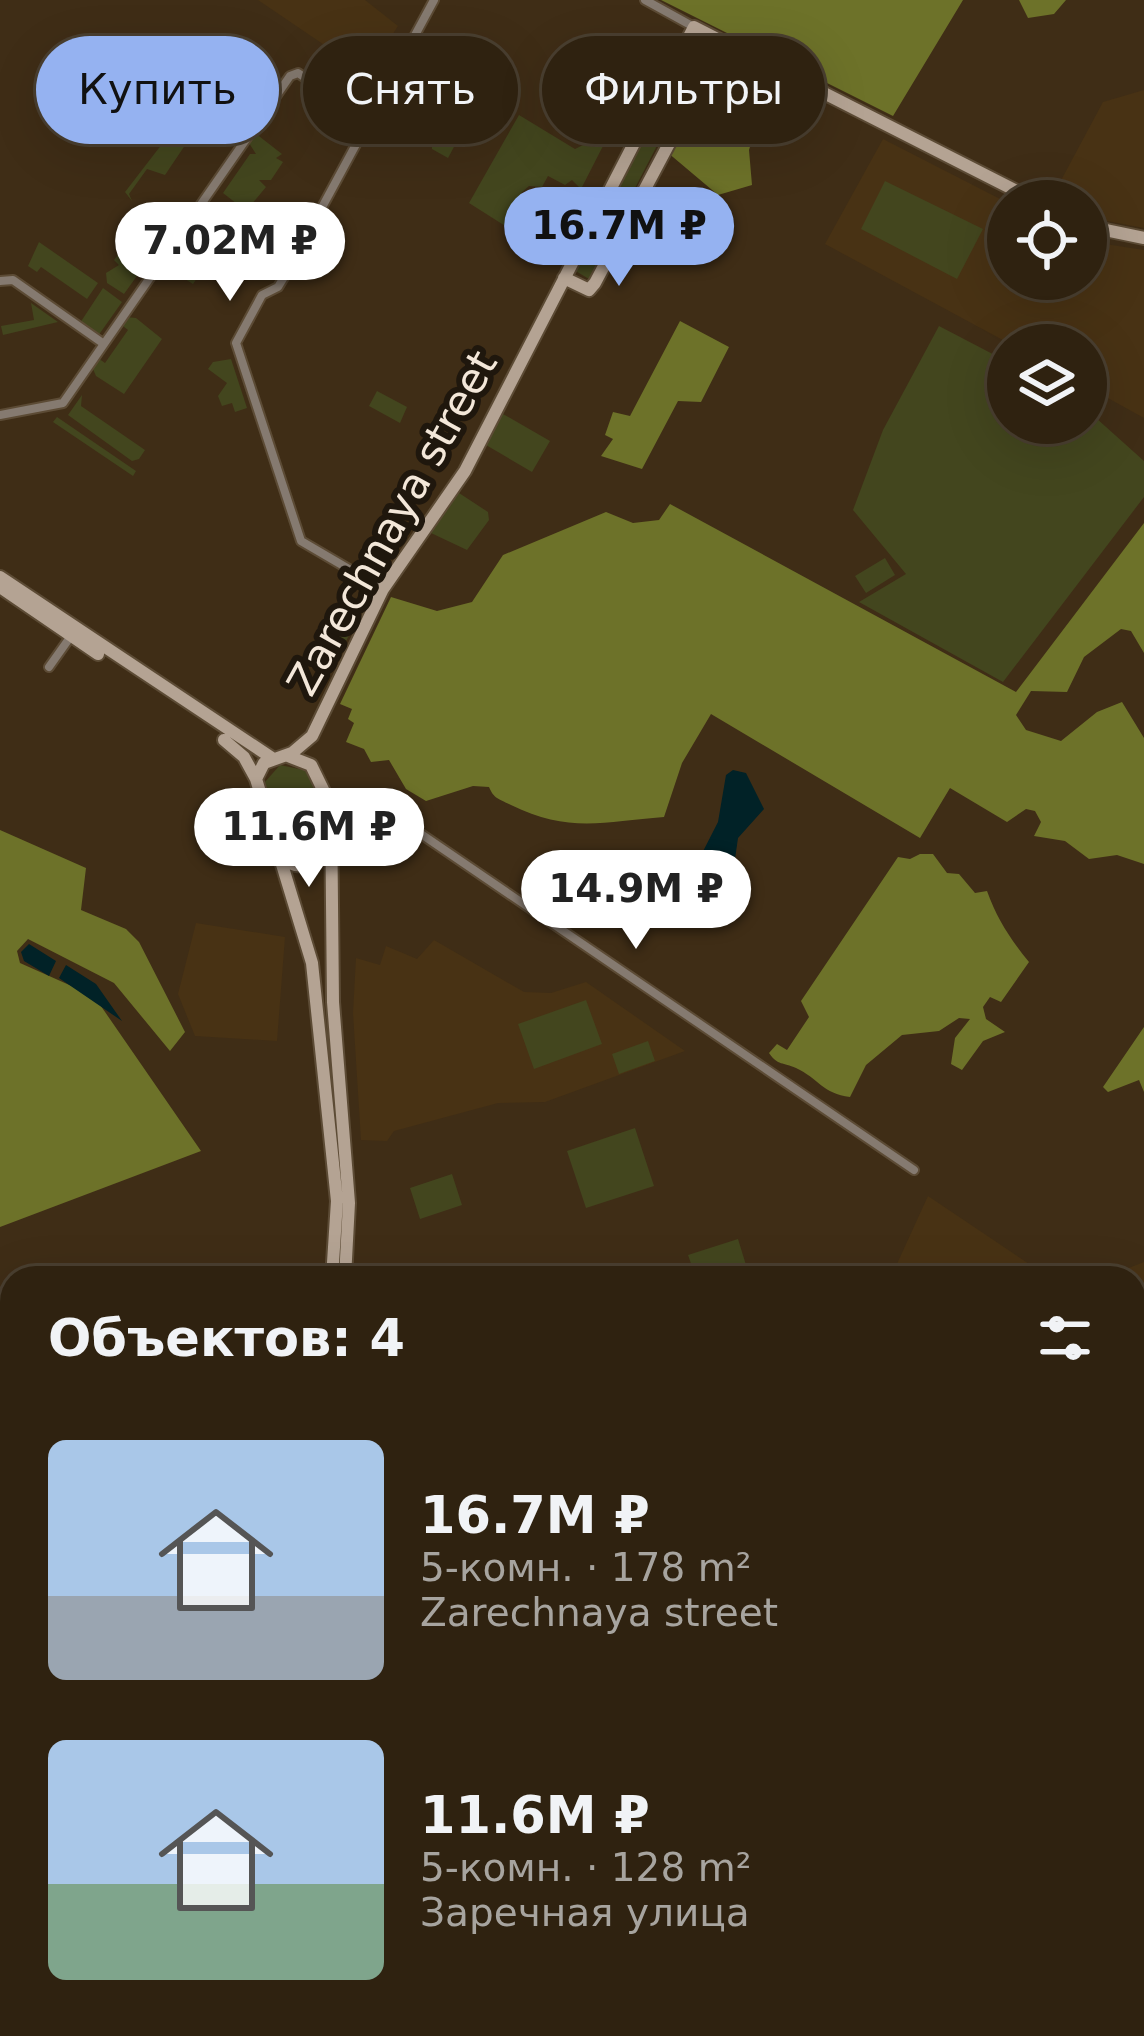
<!DOCTYPE html>
<html lang="ru">
<meta charset="utf-8">
<style>
:root{--surface:#2f2210;--page:#3b2f1e;--text:#f1f3f6;--muted:#a7a49f;--line:#4a3f30;--accent:#95b2f1}
body{margin:0;font-family:"DejaVu Sans",sans-serif;background:var(--page);color:var(--text);height:100vh;display:flex;flex-direction:column;font-size:45px;white-space:nowrap}
*{box-sizing:border-box;margin:0}
p{font-size:39px;color:var(--muted)}
.icon{flex:none;width:66px;height:66px;fill:none;stroke:currentColor;stroke-width:2;stroke-linecap:round;stroke-linejoin:round}
.map{position:relative;flex:1;overflow:hidden}
.side{position:absolute;left:0px;top:1266px;width:1146px;height:771px;display:flex;flex-direction:column;background:var(--surface);border-radius:36px 36px 0 0;box-shadow:0 12px 48px #0002,0 0 0 3px var(--line)}
.side>*{flex:none}
.guide{position:absolute;left:36px;top:36px;width:1074px;height:108px;display:flex;gap:24px}
.buttons{position:absolute;left:987px;top:180px;display:grid;gap:24px}
.buttons a{display:grid;place-items:center;width:120px;height:120px;border-radius:50%;background:var(--surface);box-shadow:0 12px 48px #0002,0 0 0 3px var(--line);font-size:60px}
.price{position:absolute;translate:-50% -102px;padding:0 27px;border-radius:42px;background:#fff;color:#222;font-size:39px;line-height:78px;filter:drop-shadow(0 3px 6px #0008)}
.price::after{content:'';position:absolute;left:50%;top:72px;width:36px;height:27px;margin-left:-18px;background:inherit;clip-path:polygon(0 0,100% 0,50% 100%)}
.price.on{background:var(--accent);color:#111}
ul{padding:0;list-style:none}
li{display:flex;align-items:center;gap:36px;height:300px;padding:0 48px}
li span{display:grid;place-items:center;flex:none;width:336px;height:240px;border-radius:18px;color:#555}
li>.icon{margin-inline-start:auto}
span .icon{width:144px;height:144px;fill:#fffc;stroke-width:1}
li b{font-size:51px}
h2{display:flex;justify-content:space-between;align-items:center;height:144px;padding:0 48px;font-size:51px}
.chip{padding:0 42px;border-radius:54px;background:var(--surface);box-shadow:0 12px 48px #0002,0 0 0 3px var(--line);font-size:42px;line-height:108px}
.chip.on{background:var(--accent);color:#111}
.map>svg:first-child{display:block}
.built{fill:#483214}
.green{fill:#43461e}
.forest{fill:#6d7229}
.water{fill:#012227}
.lines{fill:none;stroke-linecap:round;stroke-linejoin:round}
.street-casing{stroke:#5c4b35;stroke-width:12}
.secondary-casing{stroke:#5c4b35;stroke-width:16}
.highway-casing{stroke:#5c4b35;stroke-width:20}
.street{stroke:#857a70;stroke-width:8}
.secondary{stroke:#b4a393;stroke-width:12}
.highway{stroke:#fadfc7;stroke-width:15}
.labels{text-anchor:middle;dominant-baseline:central;stroke-width:12;stroke-linejoin:round;paint-order:stroke}
.street-label{font-size:42px;fill:#f3e7d9;stroke:#1f170d}
</style>
<div class="map">
<svg width="1144" height="2036" viewBox="0 0 1144 2036">
<rect width="100%" height="100%" fill="#3f2d16"/>
<path class="built" d="M258,0H365L398,26L367,74Z
M1144,90V228L1086,217V201L1051,199L1103,102Z
M883,139L1008,203V279H1086V241L1144,250V418L1086,386V345H1012L825,244Z
M196,923L285,937L277,1041L195,1036L178,994Z
M434,940L524,992L551,993L586,982L685,1051L545,1102L498,1103L394,1131L387,1141L361,1140L353,1013L356,958L380,965L386,946L417,959Z
M928,1196L1050,1278H902L896,1266Z
M1144,1262V1389L1134,1397V1278H1103Z"/>
<path class="green" d="M687,49L702,59L634,190L623,193L618,185Z
M463,99H480L448,158L432,149V120Z
M519,115L575,149L593,140L603,146L581,189L572,180L565,185L548,176L542,187L529,186L521,193L520,206L530,215L524,228L540,242H551L546,252L469,203Z
M167,125L196,129L165,175L147,169L129,194L132,201L125,192L162,144L157,140Z
M255,133L282,154L276,158L283,162L271,180H259L266,187L246,211L223,193L250,154H256L247,140Z
M885,181L983,229L957,279L861,229Z
M609,198L625,206L589,279L574,270Z
M137,229L162,241L124,294L107,283L106,273L119,265L114,260Z
M39,242L98,283L87,299L41,267L37,272L28,266Z
M197,244L213,255L193,284L177,274Z
M103,288L122,302L98,336L80,323Z
M31,303L58,322L3,335L1,326L34,320Z
M126,317L136,318L162,339L124,394L96,376L90,362L95,356L105,363L128,330L118,322Z
M939,326L1008,362V423H1086V409L1144,461V497L1003,682L859,602L906,574L853,510L883,430Z
M231,359L247,408L235,412L232,403L222,406L218,396L227,383L208,369L213,362Z
M377,391L407,407L400,423L369,406Z
M82,395L81,406L145,450L139,459L132,461L68,415Z
M503,414L550,441L532,472L486,445Z
M57,417L136,471L133,476L53,422Z
M459,493L488,512L489,520L467,550L431,533Z
M885,558L895,575L866,593L855,576Z
M366,586L371,592L340,653L332,646Z
M280,765L304,770C325,791 334,846 303,859L285,847L265,782Z
M586,1000L602,1044L534,1069L518,1024Z
M648,1041L655,1061L619,1074L612,1054Z
M635,1128L654,1186L586,1208L567,1151Z
M452,1174L462,1205L420,1219L410,1188Z
M738,1239L750,1278H696L688,1255Z
M1134,1716L1144,1727V2036H1067L1059,2025H1134Z
M593,2025H895L896,2036H600Z"/>
<path class="forest" d="M661,0H963L893,116Z
M1019,0H1066L1054,14L1028,18Z
M721,47L771,78L749,150L752,185L718,195L667,152Z
M680,321L729,347L701,402L678,401L642,469L601,456L613,439L605,435L613,412L630,416Z
M670,504L1016,692L1144,523V653L1131,631L1121,629L1084,657L1067,692L1031,691L1016,715L1026,730L1061,741L1097,712L1122,702L1144,738V864L1117,855L1089,859L1065,841L1034,836L1041,822L1035,811L1026,809L1007,822L950,788L920,838L711,714L682,763L664,817C603,822 567,833 511,805C499,799 494,799 489,787L473,786L426,801L406,789L389,760L371,762L364,749L346,742L354,723L348,719L352,709L340,704L391,597L437,611L472,602L503,555L606,512L633,523L659,520Z
M0,830L86,868L81,910L126,929L139,942L185,1032L170,1051L114,983L28,939L17,951L20,963L94,996L201,1151L0,1227Z
M920,854H933L947,873L959,874L975,893L987,891C997,919 1011,940 1029,962L1001,1002L990,997L983,1007L986,1019L1005,1032L983,1041L962,1070L951,1064L955,1038L970,1019L959,1018L939,1031L902,1035L866,1065L850,1097C823,1094 818,1078 796,1068C783,1062 778,1066 769,1053L777,1044L787,1050L809,1017L801,1001L898,857L910,859Z
M1144,1027V1092L1139,1080L1108,1092L1103,1087Z"/>
<path class="water" d="M733,770L746,773L764,809L738,838L734,866L703,882L694,869L718,822L726,775Z
M29,944L56,961L49,976L24,961L21,952Z
M66,965L96,984L122,1021L59,978Z"/>
<g class="lines">
<defs>
<path id="street" d="M645,0L694,27
M609,194L635,207
M0,281L13,280L104,344
M0,415L63,403L290,76L298,73L367,120
M383,589L301,541L236,343L262,295L278,287L286,274L434,0
M49,667L71,636
M331,806L368,808L402,821L914,1170
M1134,1493L1144,1487
M0,1938L12,1922
M0,1938L12,1948
M110,2025L123,2036"/>
<path id="secondary" d="M1086,226L1144,238
M564,278L589,290L595,283L723,42
M0,577L272,758
M0,587L98,654
M224,740L244,757L256,779
M288,756L311,765L331,806L333,1002L349,1203L345,1278
M276,853C295,873 319,868 332,845
M332,1278L337,1201L312,963L256,779L264,763L292,753L312,736L383,589L465,471L694,27L1036,201
M1134,1414L1144,1407
M510,2025L523,2036
M531,2025L544,2036
M562,2025L568,2036
M574,2025L581,2036
M184,2036L189,2025
M197,2036L210,2025
M355,2036L369,2025
M468,2036L472,2025"/>
<path id="highway" d="M1134,1439L1144,1431
M1134,1472L1144,1464
M227,2036L240,2025
M275,2036L288,2025"/>
</defs>
<use href="#street" class="street-casing"/>
<use href="#secondary" class="secondary-casing"/>
<use href="#highway" class="highway-casing"/>
<use href="#street" class="street"/>
<use href="#secondary" class="secondary"/>
<use href="#highway" class="highway"/>
</g>
<g class="labels">
<g class="street-label">
<text transform="translate(392 523) rotate(-61)">Zarechnaya street</text>
</g>
</g>
</svg>
<div class="buttons">
<a><svg class="icon" aria-label="locate" viewBox="0 0 24 24"><circle cx="12" cy="12" r="6"/><path d="M12 2v4M12 18v4M2 12h4M18 12h4"/></svg></a>
<a><svg class="icon" aria-label="layers" viewBox="0 0 24 24"><path d="M12 4l9 5-9 5-9-5zM3 14l9 5 9-5"/></svg></a>
</div>
<b class="price on" style="left:619px;top:289px">16.7M ₽</b>
<b class="price" style="left:230px;top:304px">7.02M ₽</b>
<b class="price" style="left:309px;top:890px">11.6M ₽</b>
<b class="price" style="left:636px;top:952px">14.9M ₽</b>
<div class="guide">
<a class="chip on">Купить</a>
<a class="chip">Снять</a>
<a class="chip">Фильтры</a>
</div>
<section class="side">
<h2>Объектов: 4<svg class="icon" aria-label="filters" viewBox="0 0 24 24"><path d="M4 7h16M4 17h16"/><circle cx="9" cy="7" r="2"/><circle cx="15" cy="17" r="2"/></svg></h2>
<ul>
<li><span style="background:linear-gradient(#a9c7e8 65%,#9aa5b1 0)"><svg class="icon" aria-label="home" viewBox="0 0 24 24"><path d="M3 11l9-7 9 7M6 9v11h12V9"/></svg></span><div><b>16.7M ₽</b><p>5-комн. · 178 m²</p><p>Zarechnaya street</p></div></li>
<li><span style="background:linear-gradient(#a9c7e8 60%,#7fa58c 0)"><svg class="icon" aria-label="home" viewBox="0 0 24 24"><path d="M3 11l9-7 9 7M6 9v11h12V9"/></svg></span><div><b>11.6M ₽</b><p>5-комн. · 128 m²</p><p>Заречная улица</p></div></li>
</ul>
</section>
</div>
